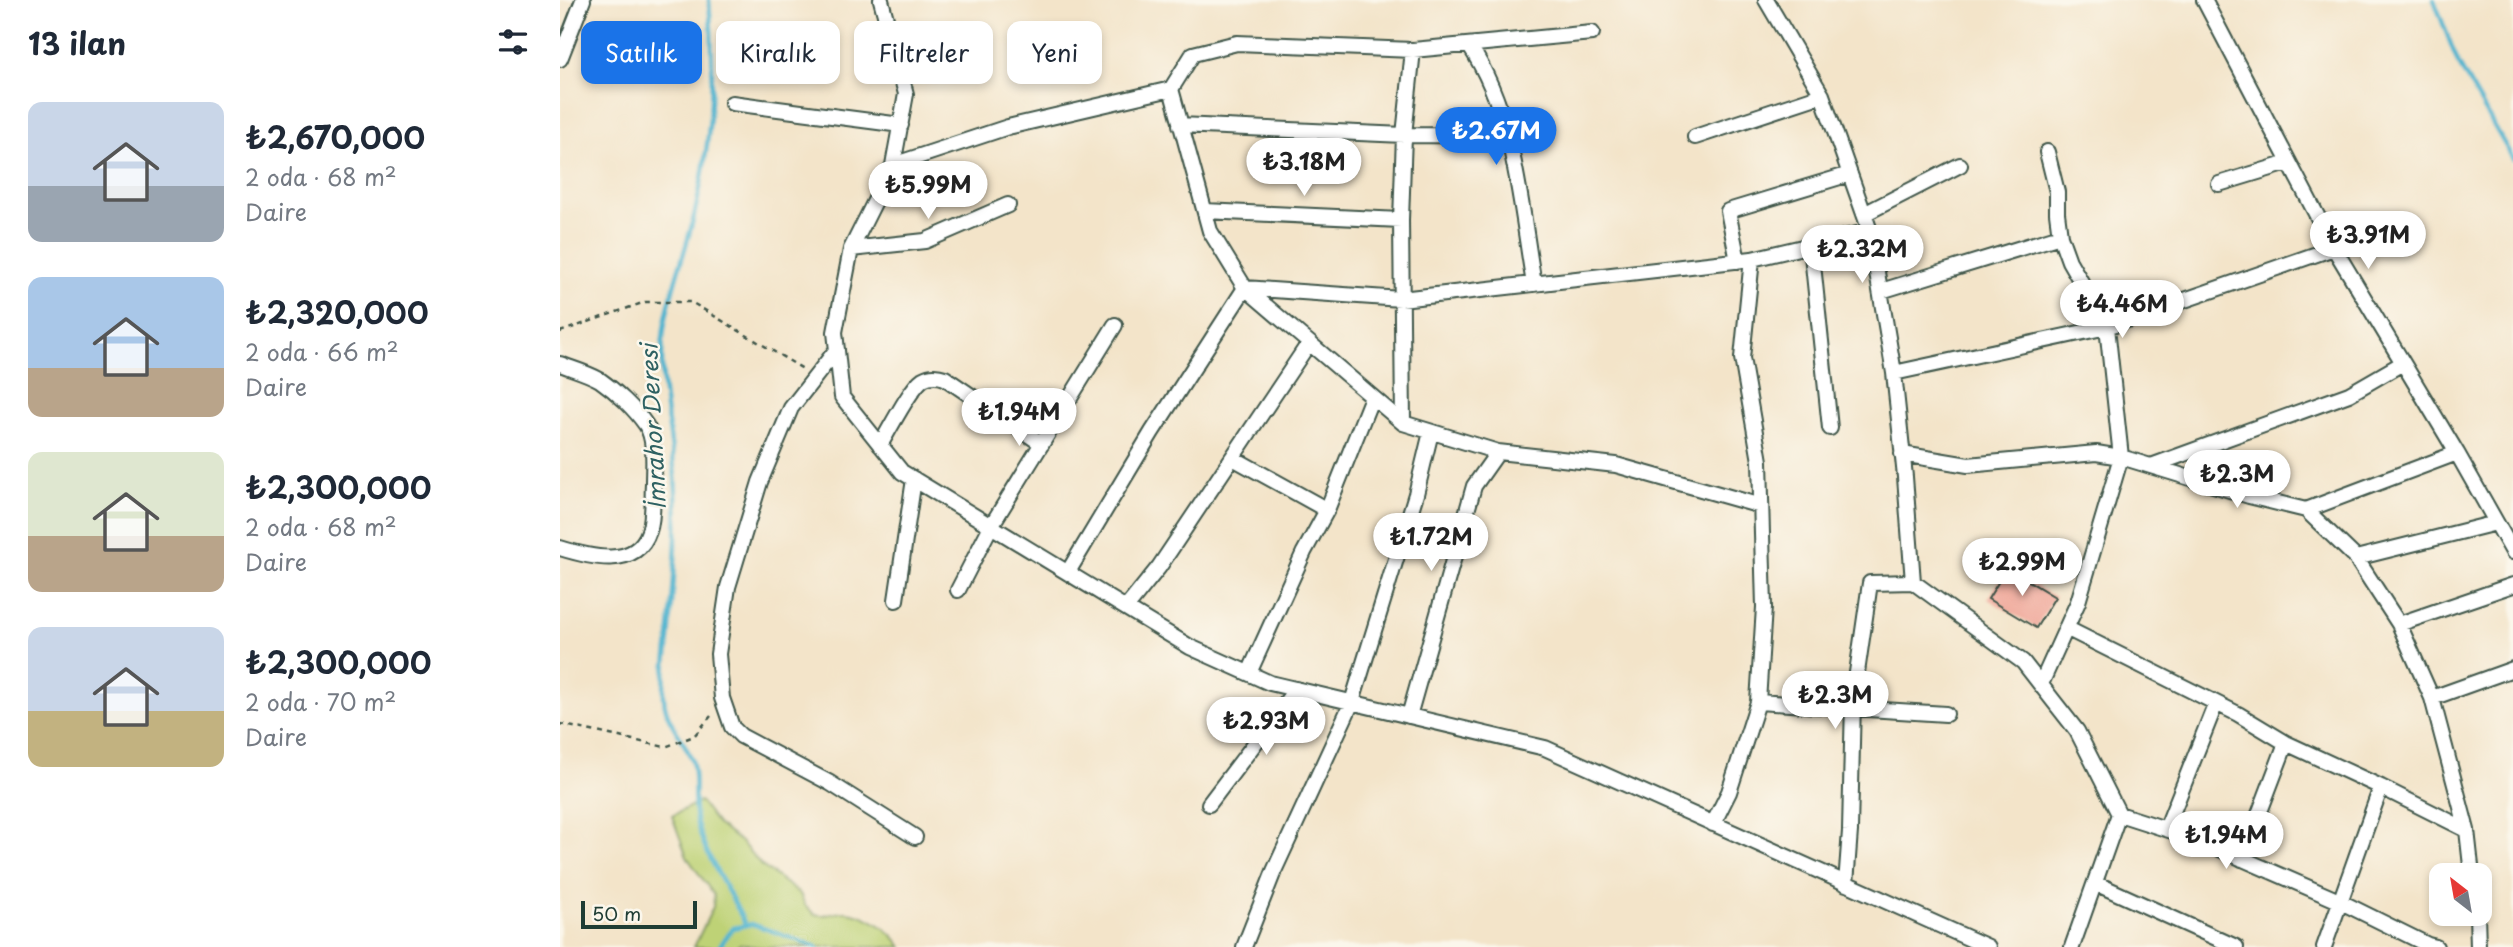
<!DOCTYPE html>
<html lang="tr">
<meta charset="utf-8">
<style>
:root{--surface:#fff;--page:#f6f6f7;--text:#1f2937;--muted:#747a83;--accent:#1a73e8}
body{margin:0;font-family:"Playpen Sans",sans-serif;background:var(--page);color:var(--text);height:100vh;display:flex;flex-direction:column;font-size:26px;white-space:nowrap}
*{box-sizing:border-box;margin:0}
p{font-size:23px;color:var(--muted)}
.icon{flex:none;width:38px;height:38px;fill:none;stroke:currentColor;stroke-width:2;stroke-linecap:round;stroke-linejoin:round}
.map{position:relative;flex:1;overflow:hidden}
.panel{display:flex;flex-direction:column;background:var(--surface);width:560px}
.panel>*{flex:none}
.banner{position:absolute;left:21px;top:21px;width:665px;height:63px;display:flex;gap:14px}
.needle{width:46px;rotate:329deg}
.tools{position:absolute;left:1869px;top:863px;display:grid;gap:14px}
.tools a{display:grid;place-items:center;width:63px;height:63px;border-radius:14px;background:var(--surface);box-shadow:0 4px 10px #0003;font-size:35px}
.scale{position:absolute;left:21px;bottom:18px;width:116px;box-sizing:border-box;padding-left:7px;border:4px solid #1f3d34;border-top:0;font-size:19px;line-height:24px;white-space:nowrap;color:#1f3d34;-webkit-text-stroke:5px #fbf7ec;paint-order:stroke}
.price{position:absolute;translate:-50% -60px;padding:0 16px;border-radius:24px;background:#fff;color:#222;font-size:23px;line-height:46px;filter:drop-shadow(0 2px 4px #0008)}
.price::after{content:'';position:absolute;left:50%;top:42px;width:21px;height:16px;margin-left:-10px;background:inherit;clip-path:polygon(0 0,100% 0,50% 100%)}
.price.active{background:var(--accent);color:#fff}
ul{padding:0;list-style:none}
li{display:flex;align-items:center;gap:21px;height:175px;padding:0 28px}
li span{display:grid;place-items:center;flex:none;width:196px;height:140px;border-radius:14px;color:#555}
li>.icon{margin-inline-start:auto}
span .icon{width:84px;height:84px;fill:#fffc;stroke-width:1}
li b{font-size:30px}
h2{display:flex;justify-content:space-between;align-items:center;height:84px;padding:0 28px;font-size:30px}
.pill{padding:0 24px;border-radius:14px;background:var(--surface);box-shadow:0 4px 10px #0003;font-size:24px;line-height:63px}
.pill.active{background:var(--accent);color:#fff}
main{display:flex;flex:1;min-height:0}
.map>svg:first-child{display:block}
.green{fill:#bed276;stroke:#6e8855;stroke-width:2}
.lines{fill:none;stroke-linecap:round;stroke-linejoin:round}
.stream{stroke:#50b4cf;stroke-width:4.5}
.building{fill:#efa394}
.minor-casing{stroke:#3f564a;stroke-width:18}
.path{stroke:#3f564a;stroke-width:2.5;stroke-dasharray:5 5;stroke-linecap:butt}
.minor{stroke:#fff;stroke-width:14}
.labels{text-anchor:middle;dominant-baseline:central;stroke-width:5;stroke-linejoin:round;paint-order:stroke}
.water-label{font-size:23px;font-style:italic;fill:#2e6162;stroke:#fbf7ec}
</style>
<main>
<section class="panel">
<h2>13 ilan<svg class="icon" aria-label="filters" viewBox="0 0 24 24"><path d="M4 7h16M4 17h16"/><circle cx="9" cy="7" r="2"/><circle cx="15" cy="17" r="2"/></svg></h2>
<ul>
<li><span style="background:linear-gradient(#c9d6e8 60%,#9aa5b1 0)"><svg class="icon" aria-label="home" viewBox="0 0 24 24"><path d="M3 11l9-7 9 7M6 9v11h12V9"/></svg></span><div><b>₺2,670,000</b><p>2 oda · 68 m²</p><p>Daire</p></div></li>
<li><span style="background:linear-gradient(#a9c7e8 65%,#b9a48a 0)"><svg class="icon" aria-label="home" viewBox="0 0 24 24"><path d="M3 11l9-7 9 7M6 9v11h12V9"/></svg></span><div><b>₺2,320,000</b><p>2 oda · 66 m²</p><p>Daire</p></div></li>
<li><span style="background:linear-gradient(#dfe7d0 60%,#b9a48a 0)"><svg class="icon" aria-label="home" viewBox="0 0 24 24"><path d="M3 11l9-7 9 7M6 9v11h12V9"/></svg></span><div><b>₺2,300,000</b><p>2 oda · 68 m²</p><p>Daire</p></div></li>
<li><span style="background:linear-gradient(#c9d6e8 60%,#c2b280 0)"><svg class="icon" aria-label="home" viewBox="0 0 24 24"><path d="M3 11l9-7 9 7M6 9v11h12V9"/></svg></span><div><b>₺2,300,000</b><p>2 oda · 70 m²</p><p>Daire</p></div></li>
</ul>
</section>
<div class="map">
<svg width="1953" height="947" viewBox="0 0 1953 947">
<rect width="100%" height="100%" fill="#fbf7ec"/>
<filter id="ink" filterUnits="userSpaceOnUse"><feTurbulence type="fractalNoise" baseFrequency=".0143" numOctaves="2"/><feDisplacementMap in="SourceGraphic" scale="14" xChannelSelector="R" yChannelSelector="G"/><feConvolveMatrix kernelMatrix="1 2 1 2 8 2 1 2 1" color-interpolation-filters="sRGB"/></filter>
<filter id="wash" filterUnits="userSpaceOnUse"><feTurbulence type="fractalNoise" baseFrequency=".00686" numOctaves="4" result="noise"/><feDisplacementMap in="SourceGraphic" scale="28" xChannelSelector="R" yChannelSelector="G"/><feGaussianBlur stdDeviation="1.57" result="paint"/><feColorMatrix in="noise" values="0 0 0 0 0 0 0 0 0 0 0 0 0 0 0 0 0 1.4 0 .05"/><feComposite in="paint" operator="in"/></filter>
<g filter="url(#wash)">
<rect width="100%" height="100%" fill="#f3e4c9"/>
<path class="green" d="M140,801L158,825L181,842L202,866L240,894L245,905L254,914C268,918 274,911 286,912C308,914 331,930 342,947H199L180,944L176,947H134L153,907L154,895L127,857L112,816Z"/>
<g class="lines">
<path class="stream" d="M149,0C156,72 151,145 134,216C125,254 110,290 104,329C96,384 114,437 116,492C118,541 113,591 109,640C107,659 103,680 104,698C105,722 125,739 132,761C138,781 131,803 137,824C146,859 170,891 185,924
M1874,0L1898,63L1953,159
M159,947L173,928L192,924L257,947"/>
</g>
<g id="blocks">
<path class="building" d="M190,29L265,40L260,70L185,59Z
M1447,568L1495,597L1476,628L1428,599Z"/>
</g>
</g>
<g filter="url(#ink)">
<use href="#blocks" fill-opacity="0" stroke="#3f564a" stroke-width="2"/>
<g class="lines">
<defs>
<path id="minor" d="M321,0L346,94L333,165L291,249L275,332L282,397L342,472L630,647L710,683L985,748L1428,947
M1206,0L1262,95L1310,231L1334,373L1345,477L1353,582
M1644,0L1774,248L1897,453L1953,552
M1032,33L853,50L677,43L633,54L611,89L650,231L685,288L843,423L938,452L1056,465L1201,506
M909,45C955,114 960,203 974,284
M0,59L23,0
M172,103L341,125
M620,125L844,135L949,136
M1135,137L1262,95
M333,165L448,127L611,89
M1659,184L1728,163
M645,211L841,220
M1304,214L1400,165
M1251,245L1270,428
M291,249L365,241L448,205
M1178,261L1168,211L1290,174
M1321,291L1500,236
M277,349L231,408L200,482L168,587L158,654L162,698L172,727L181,736L270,783L355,837
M0,364C13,369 28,373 40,380C56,391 75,409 86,425C96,440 93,466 93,483C92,498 94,517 89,531C76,570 29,557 0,548
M1334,373L1547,327L1774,248
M843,423L841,220L844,135L853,50
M320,445C330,429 350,388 363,379C370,375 377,375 385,378L482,444
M1342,454L1408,465L1536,453L1561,457L1689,496L1746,510L1796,558L1839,624L1953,585
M673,458L767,510
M1591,466L1789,394L1841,364
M1746,510L1897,453
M1796,558L1936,523
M508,572L592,432L685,288L841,299L1192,259L1310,231
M398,590L431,526L555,325
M336,600L354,479
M566,608L599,567L749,343
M1839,624L1872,698L1907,830L1912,875
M1506,628L1678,714L1726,743L1821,787L1907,830
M689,673L744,552L767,510L812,397
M1481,684L1518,602L1561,457L1547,327L1509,261L1500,236L1497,213V192L1487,152
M1872,698L1953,669
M1198,702L1386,714
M849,716L914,486L938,452
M649,804L736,689
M1153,824L1169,792L1198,702L1204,607L1200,461L1182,358L1192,259
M1606,829L1656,703
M1682,859L1726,743
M1535,883L1676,947
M1286,884L1290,831L1293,700L1310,583L1353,582L1463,662L1517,731L1559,814
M1917,914L1918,947
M684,947L714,871L792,702L856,494L871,432
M1512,947L1559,814L1637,839L1779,901L1868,945L1876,947
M1764,947L1821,787"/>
</defs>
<use href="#minor" class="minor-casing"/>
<path class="path" d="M0,332L85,302H131L243,369
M0,724L105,747L134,736L151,716"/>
<use href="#minor" class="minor"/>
</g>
</g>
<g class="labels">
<g class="water-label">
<text transform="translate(92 427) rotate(-93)">İmrahor Deresi</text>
</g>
</g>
</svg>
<div class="tools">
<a><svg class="needle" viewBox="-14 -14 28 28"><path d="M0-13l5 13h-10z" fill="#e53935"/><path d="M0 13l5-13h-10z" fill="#747a83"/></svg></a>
</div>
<div class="scale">50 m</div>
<b class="price active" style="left:936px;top:167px">₺2.67M</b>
<b class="price" style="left:744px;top:198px">₺3.18M</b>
<b class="price" style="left:368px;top:221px">₺5.99M</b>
<b class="price" style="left:1808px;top:271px">₺3.91M</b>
<b class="price" style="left:1302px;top:285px">₺2.32M</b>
<b class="price" style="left:1562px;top:340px">₺4.46M</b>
<b class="price" style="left:459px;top:448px">₺1.94M</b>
<b class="price" style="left:1677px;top:510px">₺2.3M</b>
<b class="price" style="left:871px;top:573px">₺1.72M</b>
<b class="price" style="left:1462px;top:598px">₺2.99M</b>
<b class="price" style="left:1275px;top:731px">₺2.3M</b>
<b class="price" style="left:706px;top:757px">₺2.93M</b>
<b class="price" style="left:1666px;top:871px">₺1.94M</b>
<div class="banner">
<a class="pill active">Satılık</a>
<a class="pill">Kiralık</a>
<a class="pill">Filtreler</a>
<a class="pill">Yeni</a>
</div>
</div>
</main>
